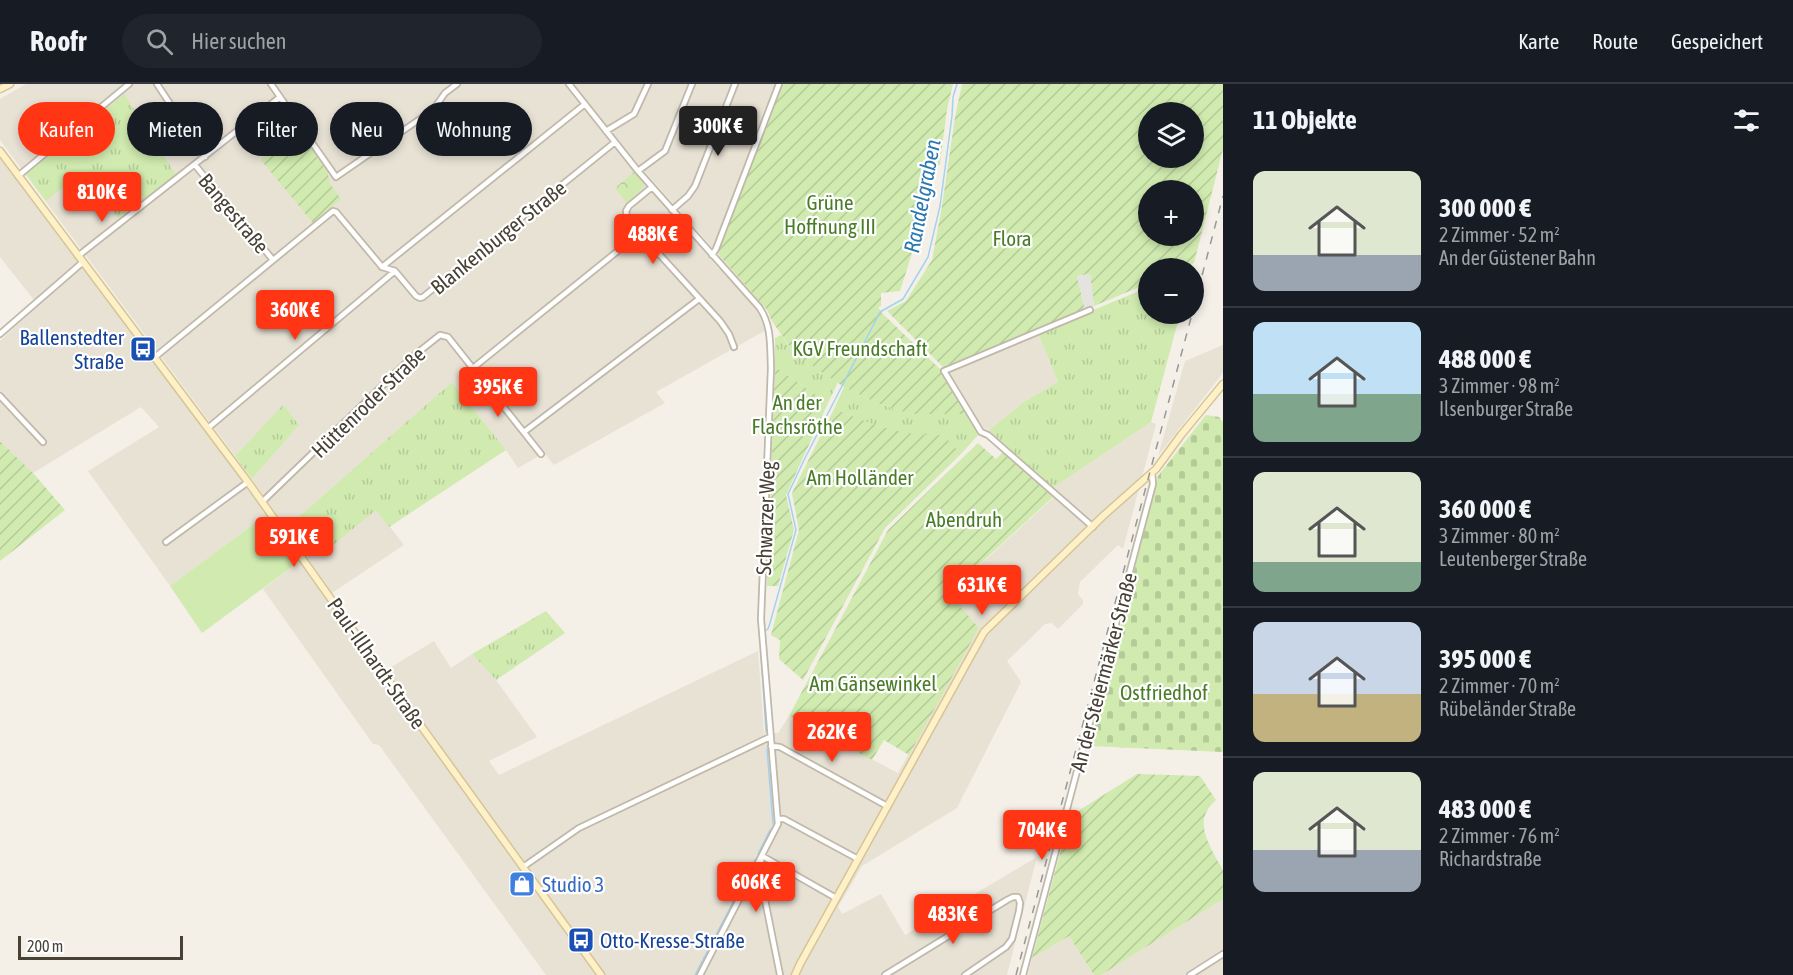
<!DOCTYPE html>
<html lang="de">
<meta charset="utf-8">
<style>
:root{--surface:#171b24;--page:#20242c;--text:#f1f3f6;--muted:#9ea1a6;--line:#363941;--accent:#ff3514}
body{margin:0;font-family:"Asap Condensed",sans-serif;background:var(--page);color:var(--text);height:100vh;display:flex;flex-direction:column;font-size:22px;white-space:nowrap}
*{box-sizing:border-box;margin:0}
p{font-size:20px;color:var(--muted)}
.icon{flex:none;width:33px;height:33px;fill:none;stroke:currentColor;stroke-width:2;stroke-linecap:round;stroke-linejoin:round}
.map{position:relative;flex:1;overflow:hidden}
.panel{display:flex;flex-direction:column;background:var(--surface);width:570px}
.panel>*{flex:none}
.guide{position:absolute;left:18px;top:18px;width:570px;height:54px;display:flex;gap:12px}
.buttons{position:absolute;left:1138px;top:18px;display:grid;gap:12px}
.buttons a{display:grid;place-items:center;width:66px;height:66px;border-radius:50%;background:var(--surface);box-shadow:0 3px 9px #0003;font-size:30px}
.scale{position:absolute;left:18px;bottom:15px;width:165px;box-sizing:border-box;padding-left:6px;border:3px solid #484136;border-top:0;font-size:16px;line-height:21px;white-space:nowrap;color:#484136;-webkit-text-stroke:4px #fff;paint-order:stroke}
.price{position:absolute;translate:-50% -51px;padding:0 14px;border-radius:6px;background:var(--accent);color:#fff;font-size:20px;line-height:39px;filter:drop-shadow(0 2px 3px #0008)}
.price::after{content:'';position:absolute;left:50%;top:36px;width:18px;height:14px;margin-left:-9px;background:inherit;clip-path:polygon(0 0,100% 0,50% 100%)}
.price.on{background:#222;color:#fff}
ul{padding:0;list-style:none}
li{display:flex;align-items:center;gap:18px;height:150px;padding:0 30px}
li+li{border-top:2px solid var(--line)}
li span{display:grid;place-items:center;flex:none;width:168px;height:120px;border-radius:12px;color:#555}
li>.icon{margin-inline-start:auto}
span .icon{width:72px;height:72px;fill:#fffc;stroke-width:1}
li b{font-size:26px}
h2{display:flex;justify-content:space-between;align-items:center;height:72px;padding:0 30px;font-size:26px}
.chip{padding:0 21px;border-radius:27px;background:var(--surface);box-shadow:0 3px 9px #0003;font-size:21px;line-height:54px}
.chip.on{background:var(--accent);color:#fff}
header{display:flex;align-items:center;gap:36px;box-sizing:border-box;height:84px;padding:0 30px;background:var(--surface);border-bottom:2px solid var(--line)}
header strong{font-size:28px}
nav{display:flex;gap:33px;margin-inline-start:auto;font-size:21px}
.search{width:420px;height:54px;background:var(--page);display:flex;align-items:center;gap:15px;box-sizing:border-box;padding:0 21px;border-radius:33px;color:var(--muted);font-size:22px}
main{display:flex;flex:1;min-height:0}
.map>svg:first-child{display:block}
.residential{fill:#e8e2d5}
.grass{fill:url(#grass-tufts)}
.forest{fill:url(#forest-crowns)}
.cemetery{fill:url(#cemetery-stones)}
.garden{fill:url(#garden-furrows);fill-rule:evenodd}
.pitch{fill:#d0eaaf}
.parking{fill:#e5e3df}
.lines{fill:none;stroke-linecap:round;stroke-linejoin:round}
.stream{stroke:#a2d2f3;stroke-width:1.5}
.street-casing{stroke:#c0b8a9;stroke-width:8}
.secondary-casing{stroke:#d6c496;stroke-width:9}
.street{stroke:#fff;stroke-width:4.5}
.secondary{stroke:#fff1c7;stroke-width:6}
.rail{stroke:#979797;stroke-width:1.5;stroke-dasharray:8 8;stroke-linecap:butt}
.labels{text-anchor:middle;dominant-baseline:central;stroke-width:4.5;stroke-linejoin:round;paint-order:stroke}
.park-label{font-size:21px;fill:#487c27;stroke:#fff}
.street-label{font-size:21px;fill:#484136;stroke:#fff}
.transit-label{font-size:21px;fill:#164399;stroke:#fff;text-anchor:end}
.shop-label{font-size:21px;fill:#366cbe;stroke:#fff;text-anchor:start}
.water-label{font-size:22px;font-style:italic;fill:#2a79b0;stroke:#fff}
</style>
<header>
<strong>Roofr</strong>
<div class="search"><svg class="icon" aria-label="search" viewBox="0 0 24 24"><circle cx="10" cy="10" r="6"/><path d="M15 15l6 6"/></svg>Hier suchen</div>
<nav><a>Karte</a><a>Route</a><a>Gespeichert</a></nav>
</header>
<main>
<div class="map">
<svg width="1223" height="891" viewBox="0 0 1223 891">
<defs>
<pattern id="grass-tufts" width="24" height="20" patternUnits="userSpaceOnUse" patternTransform="scale(1.5)"><rect width="24" height="20" fill="#d0eaaf"/><path d="M3 7l-1-3M5 7V3M7 7l1-3M15 17l-1-3M17 17v-4M19 17l1-3" fill="none" stroke="#b4ca97"/></pattern>
<pattern id="forest-crowns" width="20" height="18" patternUnits="userSpaceOnUse" patternTransform="scale(1.5)"><rect width="20" height="18" fill="#d0eaaf"/><path d="M2 6a3 3 0 1 1 6 0M12 15a3 3 0 1 1 6 0" fill="none" stroke="#b4ca97"/></pattern>
<pattern id="cemetery-stones" width="16" height="16" patternUnits="userSpaceOnUse" patternTransform="scale(1.5)"><rect width="16" height="16" fill="#d0eaaf"/><path d="M2 7V4a2 2 0 0 1 4 0v3zM10 15v-3a2 2 0 0 1 4 0v3z" fill="#b4ca97"/></pattern>
<pattern id="garden-furrows" width="10" height="10" patternUnits="userSpaceOnUse" patternTransform="scale(1.5)"><rect width="10" height="10" fill="#d0eaaf"/><path d="M-1 1l2-2M0 10L10 0M9 11l2-2" fill="none" stroke="#b4ca97"/></pattern>
</defs>
<rect width="100%" height="100%" fill="#f4f0e7"/>
<path class="residential" d="M26,0H565L610,58L719,185L723,182L763,227L768,245L656,308L665,319L554,381L544,369L518,384L506,366L452,298L286,444L252,395L299,341L283,322L235,372L0,56V15Z
M573,0H782L720,163L719,171L623,63Z
M0,65L146,262L189,325L267,430L170,502L88,387L159,343L141,323L33,389L0,357V257L38,221L0,173Z
M1035,246L1038,249L1058,298L1024,318L989,346L981,343L972,329L967,330L941,286Z
M1223,261V289L1158,372L1185,277Z
M1151,338L1156,340L1123,465L1118,461L1080,498L1078,510L1083,516V520L1058,545L1052,539L1045,540L1007,577L1021,598L957,724L862,782L838,823L842,830L881,810L905,851L1037,773L1007,891H546L379,661L373,660L263,505L300,477L378,591L434,557L451,584L472,570L496,596L537,653L489,677L499,691L758,567L764,649H778L789,632L898,689L979,544L948,510L1054,413L1051,405Z
M376,425L404,461L332,509L301,464L322,447L333,460Z
M1223,815V891H1101Z
M1069,852L1094,891H1028L1032,874Z"/>
<path class="grass" d="M124,10L176,91L140,120H136L118,134L84,87L46,117L26,90Z
M1149,203V230H1180L1151,338L1051,405L989,346L1024,318L1058,298L1038,249Z
M781,251L794,269L838,298L828,319L775,283V254Z
M452,298L506,366L389,443L376,426L333,461L322,447L301,464L286,444Z
M844,303L877,319L910,330H967L979,350L961,370L943,352C901,353 872,341 834,325Z
M283,321L299,341L252,395L235,372Z
M546,527L565,549L496,596L472,570Z"/>
<path class="forest" d="M634,88L643,99L644,103L627,119L615,104Z"/>
<path class="cemetery" d="M1206,331L1219,333L1223,338V668L1090,662L1158,392Z"/>
<path class="garden" d="M782,0H953L947,25L940,79L924,110L930,113L900,207L881,209V222L878,223L882,229L941,286L967,330H910L877,319L844,303L794,269L772,237L767,226L719,171L720,163Z
M962,0H1223V65L1194,179L1182,184H1149V199L1094,222L1090,190L1077,192L1085,226L944,284L887,227L906,217L932,176L942,122L955,33ZM1149,28H1194V74H1149ZM1149,106H1194V152H1149Z
M278,18L327,87L330,100L341,115L313,139L261,76L268,70L249,43Z
M775,283L828,319L786,411L794,446L778,502H767Z
M834,325C872,340 901,353 943,351L961,370L885,444L803,596L779,575L780,556L771,551L799,446L792,409Z
M0,357L33,389L65,426L0,477Z
M978,359L996,375L1004,367L1054,412L948,509L979,544L909,671L884,656L872,676L789,632L888,446Z
M1137,690L1200,692L1216,716C1195,734 1205,753 1216,774C1218,778 1222,783 1223,787C1223,795 1223,806 1223,815L1101,891H1094L1069,852L1032,874L1070,732Z"/>
<path class="pitch" d="M267,430L300,477L202,549L170,502Z"/>
<path class="parking" d="M1090,190L1094,222L1085,226L1077,192Z"/>
<g class="lines">
<path class="stream" d="M764,548L768,545L770,539L796,446L788,410L805,374L880,228L903,215L928,173L940,122L952,32L953,13L957,0
M760,551L766,648
M767,665L773,740
M758,770L770,746
M695,891L755,776"/>
<defs>
<path id="street" d="M157,0L205,73
M271,0L336,93L433,26L445,9L457,0
M569,0L638,87L759,223C772,241 770,263 771,284L761,535L778,740L700,891
M606,47L634,30L648,0
M195,81L273,176
M638,87L665,67L692,0
M18,92L129,0
M652,103L629,122L626,127L627,133L640,149L720,237L729,250L734,263
M672,126L688,112L695,102L735,0
M712,171L716,165L779,0
M78,172L280,13
M382,183L395,187L416,212L420,214L423,213L615,58
M1090,226L944,287L981,348L988,351L1093,443
M0,250L83,178
M155,273L333,127L336,128L382,183L585,20
M473,284L640,149
M0,312L43,358
M208,344L395,187
M524,348L699,215
M262,418L411,274L440,251L448,253L541,370
M166,458L248,398
M771,662L780,663L887,722
M778,735H784L858,775
M523,783L579,744L770,653
M780,891L759,786L762,772L836,814
M885,891L1007,816L1013,813H1018L1020,819L1019,827L1012,855L1006,863L965,891
M1023,891L1153,400L1152,389
M1190,891L1223,870"/>
<path id="secondary" d="M0,5L10,0
M0,67L248,398L416,635L601,891
M795,891L800,880L984,548L1103,432L1156,385L1181,351L1223,300"/>
</defs>
<use href="#street" class="street-casing"/>
<use href="#secondary" class="secondary-casing"/>
<use href="#street" class="street"/>
<use href="#secondary" class="secondary"/>
<path class="rail" d="M1194,222L1223,112
M1016,891L1192,230"/>
</g>
<defs>
<symbol id="bus-square" viewBox="-11 -11 22 22"><rect x="-9" y="-9" width="18" height="18" rx="4" fill="#1a4fb4" stroke="#fff"/><path d="M-5-6H5V4H4V6H2V4H-2V6H-4V4H-5ZM-3.5-4V0h7V-4ZM-3.5 1.2v1.5H-2V1.2ZM2 1.2v1.5H3.5V1.2Z" fill="#fff"/></symbol>
<symbol id="shop-square" viewBox="-11 -11 22 22"><rect x="-9" y="-9" width="18" height="18" rx="4" fill="#3f7fe0" stroke="#fff"/><path d="M-5-2.5h2.3a2.7 3.5 0 0 1 5.4 0H5L5.5 6h-11ZM-1.5-2.5h3a1.5 2.3 0 0 0-3 0Z" fill="#fff"/></symbol>
</defs>
<g fill-rule="evenodd">
<use href="#bus-square" x="128" y="250" width="30" height="30"/>
<use href="#shop-square" x="507" y="785" width="30" height="30"/>
<use href="#bus-square" x="566" y="841" width="30" height="30"/>
</g>
<g class="labels">
<g class="park-label">
<text x="830" y="118">Grüne<tspan x="830" dy="24">Hoffnung III</tspan></text>
<text x="1012" y="154">Flora</text>
<text x="860" y="264">KGV Freundschaft</text>
<text x="797" y="318">An der<tspan x="797" dy="24">Flachsröthe</tspan></text>
<text x="860" y="393">Am Holländer</text>
<text x="964" y="435">Abendruh</text>
<text x="873" y="599">Am Gänsewinkel</text>
<text x="1164" y="608">Ostfriedhof</text>
</g>
<g class="street-label">
<text transform="translate(234 129) rotate(50)">Bangestraße</text>
<text transform="translate(498 153) rotate(-39)">Blankenburger Straße</text>
<text transform="translate(368 318) rotate(-44)">Hüttenroder Straße</text>
<text transform="translate(765 434) rotate(-88)">Schwarzer Weg</text>
<text transform="translate(377 579) rotate(55)">Paul-Illhardt-Straße</text>
<text transform="translate(1103 588) rotate(-75)">An der Steiermärker Straße</text>
</g>
<g class="transit-label">
<text x="124" y="253">Ballenstedter<tspan x="124" dy="24">Straße</tspan></text>
<text x="600" y="856" text-anchor="start">Otto-Kresse-Straße</text>
</g>
<g class="shop-label">
<text x="542" y="800">Studio 3</text>
</g>
<g class="water-label">
<text transform="translate(922 112) rotate(-79)">Randelgraben</text>
</g>
</g>
</svg>
<div class="buttons">
<a><svg class="icon" aria-label="layers" viewBox="0 0 24 24"><path d="M12 4l9 5-9 5-9-5zM3 14l9 5 9-5"/></svg></a>
<a>+</a>
<a>−</a>
</div>
<div class="scale">200 m</div>
<b class="price on" style="left:718px;top:73px">300K €</b>
<b class="price" style="left:102px;top:139px">810K €</b>
<b class="price" style="left:653px;top:181px">488K €</b>
<b class="price" style="left:295px;top:257px">360K €</b>
<b class="price" style="left:498px;top:334px">395K €</b>
<b class="price" style="left:294px;top:484px">591K €</b>
<b class="price" style="left:982px;top:532px">631K €</b>
<b class="price" style="left:832px;top:679px">262K €</b>
<b class="price" style="left:1042px;top:777px">704K €</b>
<b class="price" style="left:756px;top:829px">606K €</b>
<b class="price" style="left:953px;top:861px">483K €</b>
<div class="guide">
<a class="chip on">Kaufen</a>
<a class="chip">Mieten</a>
<a class="chip">Filter</a>
<a class="chip">Neu</a>
<a class="chip">Wohnung</a>
</div>
</div>
<section class="panel">
<h2>11 Objekte<svg class="icon" aria-label="filters" viewBox="0 0 24 24"><path d="M4 7h16M4 17h16"/><circle cx="9" cy="7" r="2"/><circle cx="15" cy="17" r="2"/></svg></h2>
<ul>
<li><span style="background:linear-gradient(#dfe7d0 70%,#9aa5b1 0)"><svg class="icon" aria-label="home" viewBox="0 0 24 24"><path d="M3 11l9-7 9 7M6 9v11h12V9"/></svg></span><div><b>300 000 €</b><p>2 Zimmer · 52 m²</p><p>An der Güstener Bahn</p></div></li>
<li><span style="background:linear-gradient(#bfe0f5 60%,#7fa58c 0)"><svg class="icon" aria-label="home" viewBox="0 0 24 24"><path d="M3 11l9-7 9 7M6 9v11h12V9"/></svg></span><div><b>488 000 €</b><p>3 Zimmer · 98 m²</p><p>Ilsenburger Straße</p></div></li>
<li><span style="background:linear-gradient(#dfe7d0 75%,#7fa58c 0)"><svg class="icon" aria-label="home" viewBox="0 0 24 24"><path d="M3 11l9-7 9 7M6 9v11h12V9"/></svg></span><div><b>360 000 €</b><p>3 Zimmer · 80 m²</p><p>Leutenberger Straße</p></div></li>
<li><span style="background:linear-gradient(#c9d6e8 60%,#c2b280 0)"><svg class="icon" aria-label="home" viewBox="0 0 24 24"><path d="M3 11l9-7 9 7M6 9v11h12V9"/></svg></span><div><b>395 000 €</b><p>2 Zimmer · 70 m²</p><p>Rübeländer Straße</p></div></li>
<li><span style="background:linear-gradient(#dfe7d0 65%,#9aa5b1 0)"><svg class="icon" aria-label="home" viewBox="0 0 24 24"><path d="M3 11l9-7 9 7M6 9v11h12V9"/></svg></span><div><b>483 000 €</b><p>2 Zimmer · 76 m²</p><p>Richardstraße</p></div></li>
</ul>
</section>
</main>
